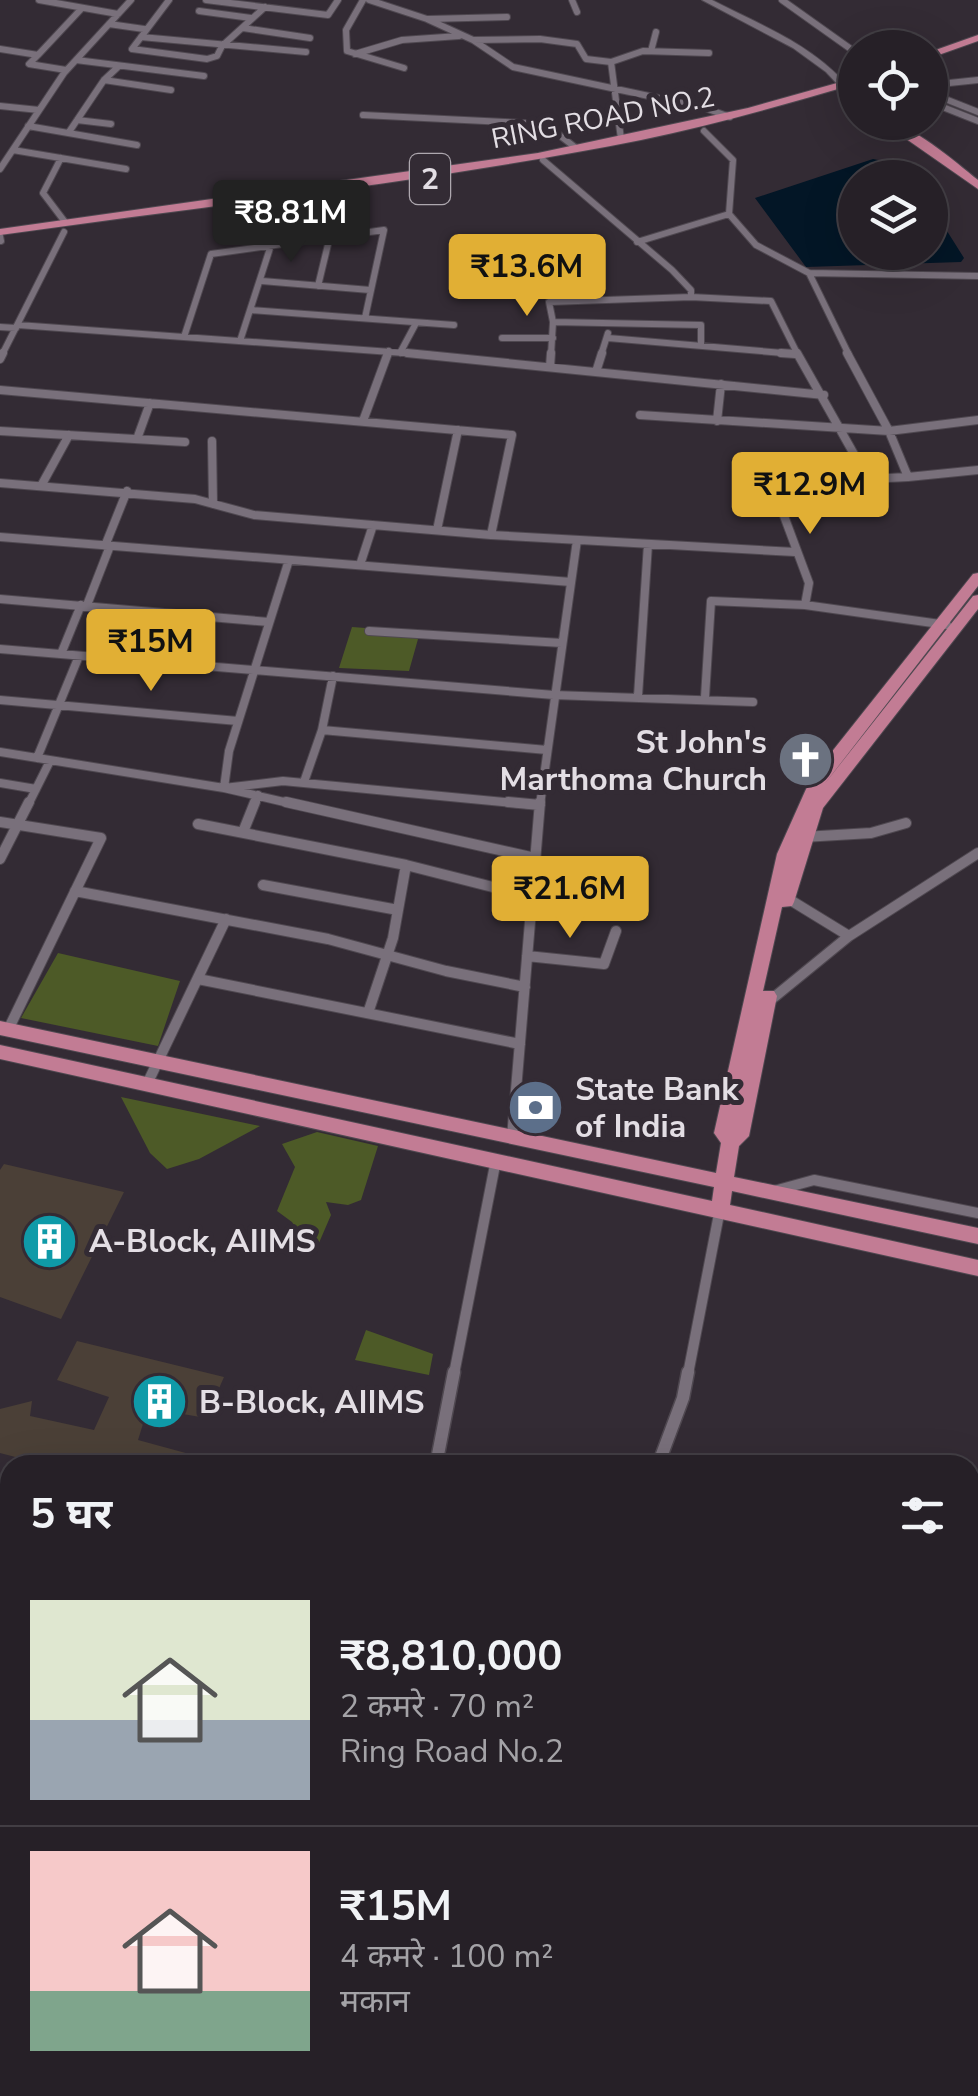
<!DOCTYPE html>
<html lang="hi">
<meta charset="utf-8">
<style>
:root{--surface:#262027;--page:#2e282f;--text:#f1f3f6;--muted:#a4a3a7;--line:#423e44;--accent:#e1af34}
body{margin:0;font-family:"Nunito Sans","Noto Sans Devanagari",sans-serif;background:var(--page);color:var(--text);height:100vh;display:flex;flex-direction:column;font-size:38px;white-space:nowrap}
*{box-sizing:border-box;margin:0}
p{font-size:32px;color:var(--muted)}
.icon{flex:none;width:55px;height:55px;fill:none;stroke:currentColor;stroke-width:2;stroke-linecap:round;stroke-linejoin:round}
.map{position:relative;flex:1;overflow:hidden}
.side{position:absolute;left:0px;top:1455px;width:980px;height:642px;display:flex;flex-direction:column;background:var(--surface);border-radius:30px 30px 0 0;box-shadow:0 10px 40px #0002,0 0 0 2px var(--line)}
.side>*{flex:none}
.fabs{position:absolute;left:838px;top:30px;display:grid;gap:20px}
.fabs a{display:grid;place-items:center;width:110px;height:110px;border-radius:50%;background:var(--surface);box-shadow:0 10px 40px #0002,0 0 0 2px var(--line);font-size:50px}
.price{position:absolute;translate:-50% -85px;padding:0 22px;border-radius:10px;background:var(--accent);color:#111;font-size:32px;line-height:65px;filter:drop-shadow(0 2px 5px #0008)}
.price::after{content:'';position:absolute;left:50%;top:60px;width:30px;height:22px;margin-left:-15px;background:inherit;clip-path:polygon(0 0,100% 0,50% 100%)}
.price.current{background:#222;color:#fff}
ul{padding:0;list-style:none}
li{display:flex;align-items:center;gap:30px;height:250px;padding:0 30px}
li+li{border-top:2px solid var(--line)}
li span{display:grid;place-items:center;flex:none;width:280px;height:200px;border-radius:0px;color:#555}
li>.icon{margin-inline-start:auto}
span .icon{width:120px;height:120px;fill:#fffc;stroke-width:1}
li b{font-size:42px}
h2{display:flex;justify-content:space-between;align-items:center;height:120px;padding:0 30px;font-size:42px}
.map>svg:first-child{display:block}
.green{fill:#4d5a27}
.water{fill:#031626}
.building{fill:#4b4037}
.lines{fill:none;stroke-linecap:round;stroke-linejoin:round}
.minor-far3-casing{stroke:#4f4850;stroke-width:8}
.minor-far2-casing{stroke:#4f4850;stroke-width:10}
.minor-far1-casing{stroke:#4f4850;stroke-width:12}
.minor-casing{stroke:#4f4850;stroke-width:15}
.tertiary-casing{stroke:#4f4850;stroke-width:2}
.primary-casing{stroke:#4f4850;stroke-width:2}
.minor-far3{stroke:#79707b;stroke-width:6}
.minor-far2{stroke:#79707b;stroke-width:8}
.minor-far1{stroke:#79707b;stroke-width:10}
.minor{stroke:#79707b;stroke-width:12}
.tertiary{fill:#79707b;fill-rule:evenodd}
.primary{fill:#c27c94;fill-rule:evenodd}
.rail-casing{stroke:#a39da4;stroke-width:9}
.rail{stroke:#332b34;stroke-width:5;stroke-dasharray:15;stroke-linecap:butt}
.labels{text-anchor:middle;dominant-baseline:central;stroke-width:10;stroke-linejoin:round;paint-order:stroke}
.far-street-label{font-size:28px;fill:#e3dee4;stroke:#332b34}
.shield{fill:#332b34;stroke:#aea8af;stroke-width:2.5}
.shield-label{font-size:30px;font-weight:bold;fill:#e3dee4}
.poi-label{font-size:32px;font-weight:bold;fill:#e3dee4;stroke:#332b34;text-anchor:start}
</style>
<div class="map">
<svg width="978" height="2096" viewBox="0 0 978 2096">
<rect width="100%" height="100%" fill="#332b34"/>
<path class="green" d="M352,627L420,632L409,671L339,668Z
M58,953L180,981L158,1046L21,1018Z
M121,1097L260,1126L199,1159L167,1169L150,1153Z
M317,1132L378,1146L361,1200L348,1205L326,1202L331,1215L315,1252L310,1250L292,1222L277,1211L295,1167L282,1144Z
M366,1330L433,1354L429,1375L355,1360Z
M10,1770V2009L0,2014V1774Z"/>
<path class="water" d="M873,159L899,164L910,177L855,178V252H930V204L964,258L961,262L806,267L755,198Z"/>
<path class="building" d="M4,1164L124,1192L61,1319L0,1297V1170Z
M77,1341L224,1377L206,1418L148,1408L138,1440L193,1455L190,1465H46L0,1453V1409L32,1401L30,1416L94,1430L109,1397L57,1380Z"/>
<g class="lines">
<defs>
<path id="minor-far3" d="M39,0L118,14
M169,0L132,49L207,59L217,56L222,46L265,7
M206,0L328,15L338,0
M363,0L346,30L347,51L404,68
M369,0L427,19L473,40L540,39L577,44L586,59L611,62L643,51L709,53
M572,0L577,12
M782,0L855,52
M199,11L251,18
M428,19L507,17
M109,24L144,29
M243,28L310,38
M141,37L306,52
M473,40L513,67L705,108L730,117
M0,49L38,55L82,8
M651,51L656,32
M355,54L402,40L459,36
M38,55L29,64L66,70
M76,60L204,76
M611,62L621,139
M104,80L171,90
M930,85L978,80
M930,93L978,112
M930,102L978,121
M0,106L39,110
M363,115L545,124L576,148
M77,120L111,124
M28,126L137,145
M69,132L104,80L119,66
M13,150L126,169
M61,158L43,193L65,222
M543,160L672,270L691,290V297
M0,169L64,73L131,0
M729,214L756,245L809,273L978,276
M0,236L1,241
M637,242L729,214L733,160L704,131
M809,273L849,355
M262,281L370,290
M318,286L330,236
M251,310L454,325
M553,322L701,325V346
M18,325L432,355
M0,327L16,328
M184,337L211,254L384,230L365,318
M502,338H553
M608,338L795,354
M240,341L283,208L291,199
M400,353L415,325
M2,355L64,232
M387,355L389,351
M551,355L553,322L549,302L691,297L771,301L798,355
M601,355L608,333"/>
<path id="minor-far2" d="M407,353L824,395
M781,353L795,354
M797,353L868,479L908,477
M847,353L889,431L908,477L978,470
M0,359L3,353
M550,367L551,353
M596,372L602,353
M0,390L512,435L491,535
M640,415L889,431L978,420
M363,421L388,353
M717,421L721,384
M0,431L185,442
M137,439L150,403
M212,441L213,504
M768,473L809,583L805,605
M0,483L195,499L254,515L491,535L795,552
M836,484L868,479
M41,486L69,435
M437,530L458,430
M0,537L571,582
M105,546L127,491
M289,560L229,751L224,788L283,781L535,805
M360,565L373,525
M0,599L269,622
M87,605L110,546
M369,631L562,643
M0,649L554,695L753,702
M61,654L81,605
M638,696L648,544
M705,697L711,601L805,605L947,625
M0,700L238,721
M322,730L547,750
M0,752L224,788L297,805
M37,758L79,656
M304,782L322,730L333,676
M0,783L36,789
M28,805L50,761
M254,805L258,795
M540,805L577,540"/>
<path id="minor-far1" d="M286,802L535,858
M508,802L540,805
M0,822L101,838L8,1030
M198,824L406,865L532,897
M243,832L255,802
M803,837L871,833L906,823
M0,859L29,802
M263,885L398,910
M75,891L328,939L446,971L525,987
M787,898L849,936
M527,956L604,964L616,931
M198,979L520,1044
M767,1003L849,936L978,853
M368,1013L393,938L406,865
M148,1082L226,919
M512,1138L540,802
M774,1191L814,1180L978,1213
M454,1374L496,1160
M688,1374L720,1209"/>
<path id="minor" d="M436,1465L454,1372
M658,1465L683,1398L688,1372
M970,1617L978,1619
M970,1706L978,1708
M970,1805L978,1807
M970,1849L978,1843
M563,2088V2096
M351,2096L352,2088
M444,2096L445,2088"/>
<path id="tertiary" d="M702,0H712C760,25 810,43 847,85L840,87L826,72L793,48Z"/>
<path id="primary" d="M978,35V41L930,58V52Z
M855,78V84C784,105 713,125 641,140C429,182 214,205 0,235V229L538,153L748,108Z
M882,122C911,122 955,162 978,180V189Z
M978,573V586L823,786L973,596L978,595V609L823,808L794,902L792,906L782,907L763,991H774L777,996L749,1136L739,1146L734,1177L978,1228V1244L732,1191L730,1205L978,1260V1276L0,1059V1045L712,1201L714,1187L0,1035V1021L716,1173L721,1143L714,1133L777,854L811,778L973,574Z"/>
</defs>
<use href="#minor-far3" class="minor-far3-casing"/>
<use href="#minor-far2" class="minor-far2-casing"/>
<use href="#minor-far1" class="minor-far1-casing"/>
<use href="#minor" class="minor-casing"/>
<use href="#tertiary" class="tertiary-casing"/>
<use href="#primary" class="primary-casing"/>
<use href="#minor-far3" class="minor-far3"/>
<use href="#minor-far2" class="minor-far2"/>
<use href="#minor-far1" class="minor-far1"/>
<use href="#minor" class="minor"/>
<use href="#tertiary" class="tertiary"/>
<use href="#primary" class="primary"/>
<defs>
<path id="rail" d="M970,2007L978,2001
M970,2027L978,2021
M849,2096L861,2088
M881,2096L893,2088"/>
</defs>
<use href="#rail" class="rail-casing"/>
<use href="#rail" class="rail"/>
</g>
<defs>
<symbol id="church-disc" viewBox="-11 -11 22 22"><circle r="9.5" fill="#6b7280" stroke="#332b34"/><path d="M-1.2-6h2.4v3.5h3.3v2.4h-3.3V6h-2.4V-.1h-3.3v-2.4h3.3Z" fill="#fff"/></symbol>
<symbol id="bank-disc" viewBox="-11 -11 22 22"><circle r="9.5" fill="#5c6f8a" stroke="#332b34"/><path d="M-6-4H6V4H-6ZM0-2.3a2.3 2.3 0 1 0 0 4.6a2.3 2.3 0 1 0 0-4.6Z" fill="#fff"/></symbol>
<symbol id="building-disc" viewBox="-11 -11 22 22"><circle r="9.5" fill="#0f9aa8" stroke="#332b34"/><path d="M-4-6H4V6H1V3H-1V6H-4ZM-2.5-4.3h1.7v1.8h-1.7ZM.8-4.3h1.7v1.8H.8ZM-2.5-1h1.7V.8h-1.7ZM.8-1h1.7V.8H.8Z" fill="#fff"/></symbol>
</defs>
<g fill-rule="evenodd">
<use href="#church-disc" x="774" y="728" width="63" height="63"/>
<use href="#bank-disc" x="504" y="1076" width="63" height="63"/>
<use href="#building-disc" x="18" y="1210" width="63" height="63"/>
<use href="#building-disc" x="128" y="1370" width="63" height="63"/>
</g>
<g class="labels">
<g class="far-street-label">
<text transform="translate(603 118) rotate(-11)">RING ROAD NO.2</text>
</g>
<rect class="shield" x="410" y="154" width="40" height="50" rx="8"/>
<g class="shield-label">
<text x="430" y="179">2</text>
</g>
<g class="poi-label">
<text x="767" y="742" text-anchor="end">St John's<tspan x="767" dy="37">Marthoma Church</tspan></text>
<text x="575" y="1089">State Bank<tspan x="575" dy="37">of India</tspan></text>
<text x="89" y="1241">A-Block, AIIMS</text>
<text x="199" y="1402">B-Block, AIIMS</text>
</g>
</g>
</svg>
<div class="fabs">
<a><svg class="icon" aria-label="locate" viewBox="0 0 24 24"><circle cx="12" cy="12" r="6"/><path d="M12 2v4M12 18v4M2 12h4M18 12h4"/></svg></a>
<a><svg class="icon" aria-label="layers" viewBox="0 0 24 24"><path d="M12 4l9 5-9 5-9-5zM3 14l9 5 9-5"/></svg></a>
</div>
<b class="price current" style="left:291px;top:265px">₹8.81M</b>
<b class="price" style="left:527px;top:319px">₹13.6M</b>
<b class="price" style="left:810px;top:537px">₹12.9M</b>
<b class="price" style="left:151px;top:694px">₹15M</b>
<b class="price" style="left:570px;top:941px">₹21.6M</b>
<section class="side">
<h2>5 घर<svg class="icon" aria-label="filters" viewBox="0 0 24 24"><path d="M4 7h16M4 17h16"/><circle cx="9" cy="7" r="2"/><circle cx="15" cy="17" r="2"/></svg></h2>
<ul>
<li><span style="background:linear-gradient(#dfe7d0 60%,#9aa5b1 0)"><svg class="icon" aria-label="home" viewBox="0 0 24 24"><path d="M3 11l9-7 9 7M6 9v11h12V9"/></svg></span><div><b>₹8,810,000</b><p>2 कमरे · 70 m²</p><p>Ring Road No.2</p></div></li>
<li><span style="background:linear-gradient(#f6c9c9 70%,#7fa58c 0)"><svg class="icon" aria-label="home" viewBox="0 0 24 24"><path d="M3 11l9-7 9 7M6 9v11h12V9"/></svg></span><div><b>₹15M</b><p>4 कमरे · 100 m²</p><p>मकान</p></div></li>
</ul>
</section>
</div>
